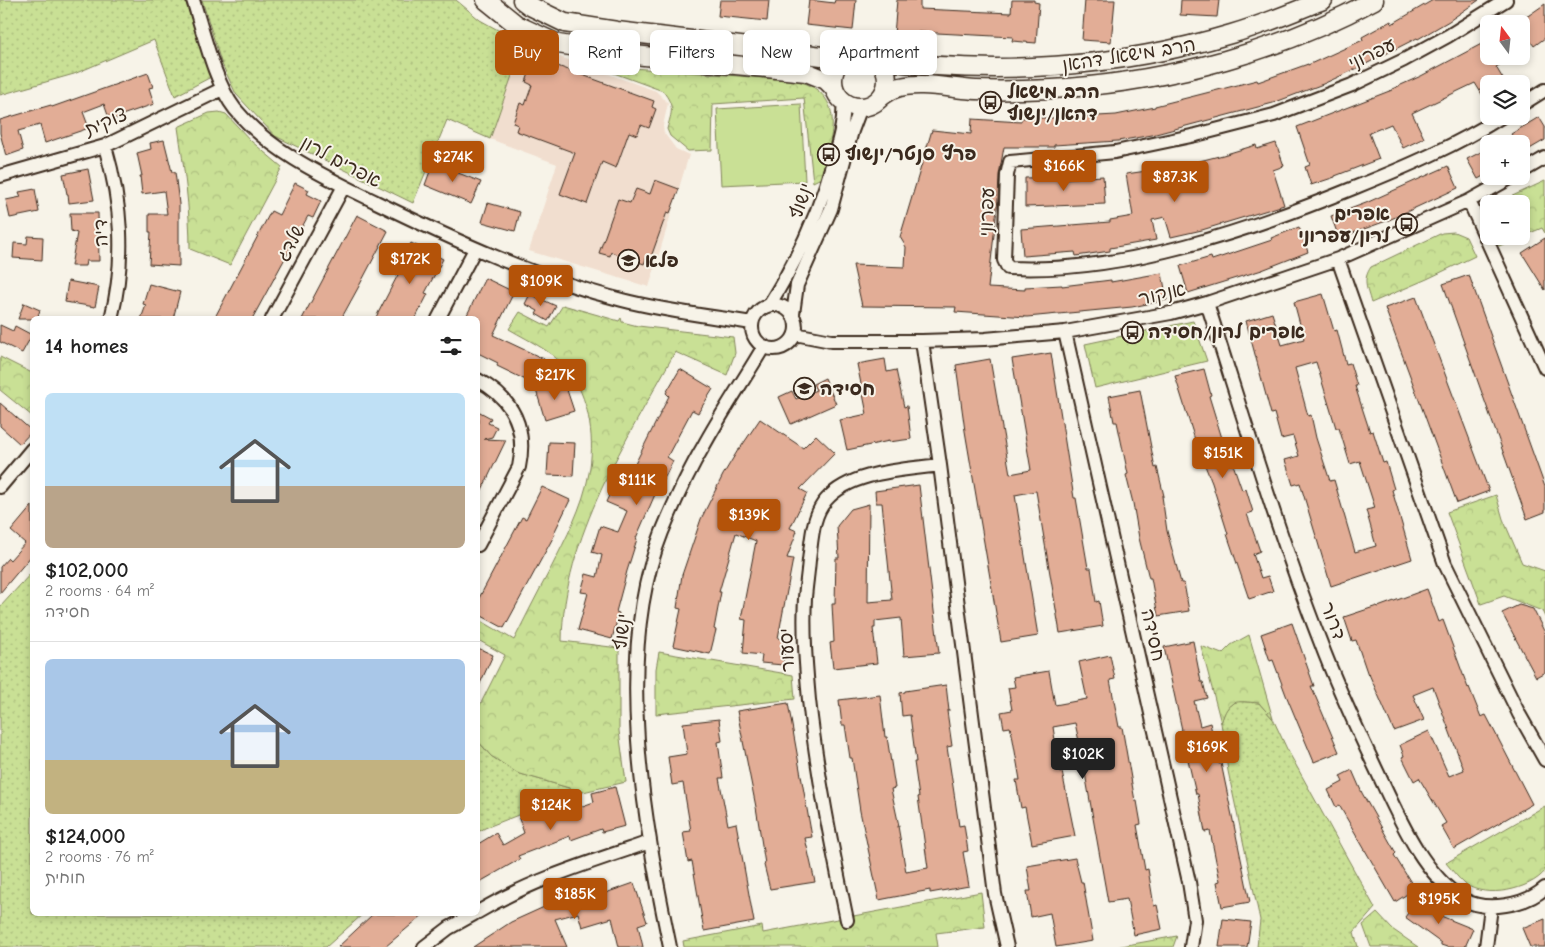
<!DOCTYPE html>
<meta charset="utf-8">
<style>
:root{--surface:#fff;--page:#f2f2f2;--text:#222;--muted:#767676;--line:#e0e0e0;--accent:#b45309}
body{margin:0;font-family:"Comic Neue","Playpen Sans Hebrew",sans-serif;background:var(--page);color:var(--text);height:100vh;display:flex;flex-direction:column;font-size:19px;white-space:nowrap}
*{box-sizing:border-box;margin:0}
p{font-size:16px;color:var(--muted)}
.icon{flex:none;width:28px;height:28px;fill:none;stroke:currentColor;stroke-width:2;stroke-linecap:round;stroke-linejoin:round}
.map{position:relative;flex:1;overflow:hidden}
.side{position:absolute;left:30px;top:316px;width:450px;height:600px;display:flex;flex-direction:column;background:var(--surface);border-radius:8px;box-shadow:0 2px 8px #0003}
.side>*{flex:none}
.hud{position:absolute;left:495px;top:30px;width:475px;height:45px;display:flex;gap:10px}
.needle{width:32px;rotate:345deg}
.tools{position:absolute;left:1480px;top:15px;display:grid;gap:10px}
.tools a{display:grid;place-items:center;width:50px;height:50px;border-radius:8px;background:var(--surface);box-shadow:0 2px 8px #0003;font-size:25px}
.price{position:absolute;translate:-50% -42px;padding:0 11px;border-radius:5px;background:var(--accent);color:#fff;font-size:16px;line-height:32px;filter:drop-shadow(0 1px 2px #0008)}
.price::after{content:'';position:absolute;left:50%;top:30px;width:15px;height:11px;margin-left:-8px;background:inherit;clip-path:polygon(0 0,100% 0,50% 100%)}
.price.selected{background:#222;color:#fff}
ul{padding:0;list-style:none}
li{display:grid;align-content:center;gap:10px;height:265px;padding:0 15px}
li+li{border-top:1px solid var(--line)}
li span{display:grid;place-items:center;height:155px;border-radius:8px;color:#555}
li>.icon{margin-inline-start:auto}
span .icon{width:90px;height:90px;fill:#fffc;stroke-width:1}
li b{font-size:21px}
h2{display:flex;justify-content:space-between;align-items:center;height:60px;padding:0 15px;font-size:21px}
.tag{padding:0 18px;border-radius:8px;background:var(--surface);box-shadow:0 2px 8px #0003;font-size:18px;line-height:45px}
.tag.selected{background:var(--accent);color:#fff}
.map>svg:first-child{display:block}
.built{fill:#f1decf}
.grass{fill:url(#grass-dots);stroke:#82855a}
.park{fill:url(#park-crowns);stroke:#82855a}
.pitch{fill:#c9e095;stroke:#82855a}
.building{fill:#e2ad96;stroke:#3b2a1e;fill-rule:evenodd}
.lines{fill:none;stroke-linecap:round;stroke-linejoin:round}
.street-casing{stroke:#3b2a1e;stroke-width:16}
.secondary-casing{stroke:#3b2a1e;stroke-width:21}
.street{stroke:#f7f3e8;stroke-width:12}
.secondary{stroke:#f7f3e8;stroke-width:18}
.labels{text-anchor:middle;dominant-baseline:central;stroke-width:4;stroke-linejoin:round;paint-order:stroke}
.street-label{font-size:19px;fill:#3b2a1e;stroke:#f7f3e8}
.poi-label{font-size:19px;font-weight:bold;fill:#3b2a1e;stroke:#f7f3e8;text-anchor:start}
</style>
<div class="map">
<svg width="1545" height="947" viewBox="0 0 1545 947">
<defs>
<pattern id="grass-dots" width="8" height="8" patternUnits="userSpaceOnUse" patternTransform="scale(1.25)"><rect width="8" height="8" fill="#c9e095"/><path d="M2 2h.1M6 6h.1" fill="none" stroke="#aec080" stroke-width="1.8" stroke-linecap="round"/></pattern>
<pattern id="park-crowns" width="20" height="18" patternUnits="userSpaceOnUse" patternTransform="scale(1.25)"><rect width="20" height="18" fill="#c9e095"/><path d="M2 6a3 3 0 1 1 6 0M12 15a3 3 0 1 1 6 0" fill="none" stroke="#aec080"/></pattern>
</defs>
<rect width="100%" height="100%" fill="#f7f3e8"/>
<filter id="ink" filterUnits="userSpaceOnUse"><feTurbulence type="fractalNoise" baseFrequency=".02" numOctaves="2"/><feDisplacementMap in="SourceGraphic" scale="10" xChannelSelector="R" yChannelSelector="G"/><feConvolveMatrix kernelMatrix="1 2 1 2 8 2 1 2 1" color-interpolation-filters="sRGB"/></filter>
<g filter="url(#ink)">
<path class="built" d="M523,44L656,91L668,103L663,126L664,133L676,149L689,155L649,287L529,251L557,164L490,139Z"/>
<path class="grass" d="M0,0H185L211,77L175,96L154,40L74,74L0,95Z
M202,0H456L480,20L523,44L490,139L447,120L413,203L275,136L236,94L221,62Z
M32,572V914H363L326,947H0V607Z
M1236,701L1259,703L1273,719L1287,749L1375,908L1354,932L1358,947H1257L1260,920L1228,771L1221,723L1226,708Z
M478,741L491,756L517,773L583,792L554,801L485,828L478,832Z"/>
<path class="park" d="M592,65L792,80C798,81 806,83 811,86C847,106 828,146 821,178L813,182L804,98L713,104L712,150L688,151L670,136L667,129C672,111 675,107 663,91Z
M219,112L226,114L251,141L282,167L230,265L190,249C190,208 184,168 178,127L209,113Z
M1545,181V233L1542,228L1499,246L1494,236H1521V204H1495Z
M1454,232L1466,237L1475,256L1427,279L1371,303C1367,288 1362,280 1371,267L1442,233Z
M563,305L619,321L621,318L622,322L638,326L733,337L735,353L727,375L675,352C627,440 563,537 562,641L619,648V731L626,782L583,792L517,773L491,756L478,741V709L505,655L478,640V619L514,640C526,616 538,592 551,568C566,538 583,507 589,473C595,442 590,403 573,377C559,354 531,342 509,329L520,312L549,327Z
M1193,321L1207,361L1095,388L1085,344Z
M0,357L32,373V416L0,390Z
M1496,495L1503,519L1522,563L1545,571V617L1542,611L1504,596L1481,604L1447,512Z
M1249,635L1273,719L1259,703C1235,701 1229,698 1221,723L1201,646L1222,654L1231,645Z
M659,652L793,675L795,699L656,714V669Z
M1545,806V871C1530,890 1486,899 1465,884C1458,878 1452,870 1446,863Z
M981,892L985,927L936,933L938,947H684L683,941L762,926L763,933Z
M1377,913L1392,929L1418,947H1371L1363,925Z
M1177,936L1173,947H1116Z"/>
<path class="pitch" d="M801,104L805,181L721,185L717,109Z"/>
<path class="building" d="M720,0H769L767,21L718,16Z
M809,0L834,3L835,0H856L853,30L806,25Z
M897,0H920V9L1011,13L1012,0H1034V2L1039,3L1036,43L1012,41L1013,37L918,32L917,37L894,35Z
M1085,0H1115L1111,42L1082,40Z
M1181,0H1219L1217,17L1180,15Z
M1433,0H1479L1449,21L1418,39L1417,38L1360,67L1323,84L1273,103L1152,135L1118,141L1054,145V147H1004L999,175L998,199L988,288L1025,290V287L1062,285V286L1111,280V282L1162,273L1167,300L1132,307L1027,317L955,312L956,307L862,306L853,265L905,267L906,247L900,237L932,130L971,134L972,119L1021,122V118H1062L1116,115L1155,107V106L1257,80L1258,82L1308,64V65L1363,40L1362,37L1391,21L1392,24Z
M1545,4V38L1534,46L1521,28V24H1518L1516,20H1522Z
M1489,40V56H1515L1496,67L1506,84H1489V106L1475,83L1412,113L1424,138L1403,148L1391,124L1369,133L1379,159L1335,176V177L1311,185L1305,167L1310,165L1297,127L1392,90V89L1421,76Z
M541,60L654,101L652,107L656,109L649,128L641,125L637,135L629,132L616,168L602,162L587,204L560,194L575,153L516,131L518,125L513,123L520,103L525,105L532,85L526,82L533,62L539,64Z
M148,73L153,87L149,88L154,104L122,115V116L110,121L104,104L83,112L89,128L45,143L40,125L18,131L23,150L6,156L0,133V120L51,105L52,107Z
M1539,117L1545,127V140L1521,154V144H1517L1511,134Z
M164,140L172,172H175L179,204V266L149,264L151,232H149V214H167L164,191L142,194L140,176H142L137,153L151,149L150,143Z
M1276,143L1284,166L1273,170L1284,205L1202,230L1171,237L1165,217L1152,220L1156,240L1110,248V251L1076,256L1075,252L1023,256L1021,229L1110,222V220L1133,216L1126,174L1160,169V171L1223,155L1256,145L1257,149Z
M1489,148V173L1478,179L1467,159Z
M433,163L481,182L471,204L425,185Z
M1448,166L1458,188L1389,220L1339,238L1331,216L1366,203Z
M88,169L94,200L69,203L68,194H67L63,174Z
M1103,176L1105,204L1025,207V178L1057,177V179Z
M655,180L679,189L670,213L667,212L651,257L647,256L644,264L611,252L610,256L599,253L618,199L630,203L636,189L650,194Z
M295,183L309,190L307,194L321,201L313,218L308,216L252,319H214L271,211L279,215Z
M35,189L39,212L10,218L6,200L21,197L19,192Z
M488,203L520,212L515,231L482,222Z
M70,213H98L99,261H86L85,266H71L77,233L71,231Z
M357,215L388,231L358,288L341,319H302Z
M1299,227L1308,252L1262,270L1188,293L1180,266L1211,257L1212,260L1272,240L1271,238Z
M28,236L43,237L42,260L13,258L14,243L27,244Z
M1545,238V290L1522,253Z
M411,243L443,259L425,293L428,294L415,319H375L402,267L399,266Z
M1469,275L1545,487V512L1527,519L1443,284Z
M485,278L514,292L493,335L544,359L532,383L497,366L498,363L478,353V319H465Z
M68,281L99,287L95,307L65,302Z
M149,284L180,292L173,319H141L146,305L143,304Z
M530,294L556,306L548,321L536,314L538,311L525,304Z
M1323,294L1334,331L1337,330L1346,364L1350,363L1357,386H1355L1370,432L1373,431L1383,463L1386,462L1394,489L1392,490L1412,559L1331,586L1300,483L1293,485L1285,460L1299,456L1293,436L1281,439L1274,413L1271,414L1246,321L1272,313L1282,345L1304,339L1294,302ZM1316,362L1336,428H1339L1350,464L1360,461L1375,508L1366,510L1376,546L1355,552L1334,480L1330,481L1316,438L1311,415L1308,416L1295,368Z
M1416,297L1489,491L1457,503L1385,308Z
M24,303L40,310L37,319H18Z
M0,325L13,331L15,326L32,335L22,353L0,342Z
M1051,353L1068,461L1074,498H1076L1088,568H1091L1096,602L1099,601L1103,626L1060,633L1036,491L1015,495L1038,636L1001,642L965,431L956,365L990,359L1010,474L1031,470L1012,359Z
M885,359L887,372L896,370L904,407L907,406L911,439L889,442V441L847,450L840,420L867,414L857,364Z
M680,369L713,389L698,413L692,410L667,457L673,461L662,483H660L636,538L637,539L627,571L616,612L619,613L612,639L578,630L588,593L581,592L586,574L597,577L602,555L592,552L600,526L618,532L627,511L606,502L617,478L626,482L669,396L666,393Z
M1204,369L1211,395L1209,396L1225,448L1227,447L1242,490L1246,489L1253,512L1247,514L1260,551L1253,554L1261,578L1268,576L1273,591L1249,599L1227,534H1228L1212,483L1196,443L1175,376Z
M825,378L836,404L791,424L779,397L792,391L796,399L816,390L813,384Z
M564,381L574,411L545,420L536,390Z
M1140,390L1155,468L1157,467L1164,496H1162L1167,531L1181,583H1184L1189,611L1158,616L1151,578H1149L1139,538L1133,503L1126,475L1128,474L1117,422H1114L1109,396Z
M0,403L32,431L20,444L0,426Z
M478,411L491,418L488,423L497,427L492,437L484,439L506,440L478,498Z
M760,419L803,448L816,435L835,453L800,489L807,493L790,528L797,531L787,558L793,559L778,638L786,639L783,665L761,663L762,655L743,653L746,620L741,619L756,541L736,533L719,592H721L714,629L716,630L710,654L673,646L681,609L677,608L682,575L701,519L723,475L738,450H739Z
M549,442L575,443L573,476L547,475Z
M919,485L939,653L904,656L901,618L875,621V628H873L877,663L833,668L830,643L834,642L832,604H835L836,558H839L837,526L851,509L869,504L868,602L892,600L882,503H876L875,491Z
M542,487L570,500L554,533L555,534L504,628L478,614V600L522,517L526,519Z
M32,506V555L0,593V567L8,558L10,560L25,543L11,531Z
M1427,589L1439,622L1443,620L1468,688L1469,687L1481,717L1486,715L1532,804L1454,849L1441,826L1446,823L1419,778L1414,781L1402,757L1404,756L1400,745L1429,731L1449,776L1464,770L1433,687L1413,695L1424,720L1394,731L1369,674L1368,675L1356,640L1352,641L1344,617L1377,606L1378,607Z
M1519,605L1533,609L1545,633V672L1536,677L1502,613Z
M1292,623L1314,686H1311L1339,752L1314,762L1286,695L1273,660L1270,661L1261,634Z
M1193,641L1201,682H1203L1207,698L1194,701L1200,726L1210,723L1219,764L1221,763L1250,902L1222,907L1217,882L1220,881L1210,831L1205,832L1198,794H1196L1181,730H1182L1164,647Z
M478,648L493,655L478,688Z
M1110,655L1115,679L1110,680L1119,727H1122L1135,801H1137L1141,824L1137,825L1145,870L1148,869L1154,906L1157,905L1162,929L1134,935L1127,899L1108,902L1085,773H1086L1075,723L1053,727L1060,773L1062,772L1075,836L1032,844L1025,807L1021,808L1016,780H1020L1012,734L1010,727L1004,728L1001,712L1012,710L1008,688L1015,687L1013,677L1049,671L1055,705L1087,699L1079,662Z
M946,685L949,711H947L952,746L947,747L959,826L964,825L968,851L963,852L969,886L930,893V890L879,900L860,811L852,758H850L845,725H842L839,700L880,695L885,737H887L895,788L891,789L899,826H898L906,872L928,868L918,797H919L914,762H916L910,715L902,716L900,693L905,692V691Z
M788,703L812,837L805,838L815,882L770,889L764,865L765,864L756,807L737,711Z
M719,719L722,741L718,742L723,778H719L728,825L736,823L754,922L704,931L692,861L688,862L683,832L691,831L683,783L672,785L668,757L687,754L683,723Z
M1352,770L1362,793L1396,853L1394,855L1415,889L1395,902L1339,805L1336,807L1328,790L1343,782L1340,776Z
M615,787L625,826L602,832L601,829L571,840L570,836L518,856L520,859L478,883V844L496,833L503,845L524,833L519,819L571,801L574,809L594,802L592,793Z
M1075,858L1081,882H1083L1093,941L1056,947L1050,913L1031,917L1027,891H1031L1027,866Z
M634,883L647,922L638,925L643,947H619L612,918L582,927L578,913L555,919L567,947H473L511,922L564,898L563,896L595,887L597,896Z
M1420,897L1426,907L1431,900L1441,907L1436,914L1473,929L1465,947H1447L1441,945V943L1405,917Z
M373,914H424L385,947H338Z
M1223,919L1251,922L1247,947H1219Z
M1545,919V947H1530L1522,928Z"/>
<g class="lines">
<defs>
<path id="street" d="M193,0C203,31 215,84 235,109C270,152 328,178 376,202C456,241 536,278 622,300C664,311 709,316 752,323
M1521,105L1545,90
M1503,116C1457,145 1406,167 1356,187C1251,230 1123,274 1008,268L1004,260L1007,175L1010,162L1115,152L1196,135L1274,115L1352,85L1404,60L1448,36L1506,0
M105,146C122,205 126,259 111,319
M1521,172L1545,158
M0,176L105,146L222,89
M1469,201L1545,368
M1338,259L1445,564L1519,714L1545,760
M1207,303C1243,415 1277,531 1320,641C1336,684 1356,727 1376,769C1397,813 1421,873 1463,899C1486,913 1526,905 1545,888
M752 327a22 22 0 1 1 44 0a22 22 0 1 1-44 0Z
M769,305C798,259 820,211 834,158C839,139 845,121 843,101
M793,314L797,285L831,209L852,131L861,107
M272,319L344,186
M438,319L475,249
M1065,332L1189,882L1195,920L1191,947
M795,334L831,341H922L985,339L1065,332L1171,313L1207,303L1338,259L1469,201L1514,176
M922,341L940,465L995,894L1007,947
M478,380C513,399 527,428 519,467L478,545
M0,487L32,449
M478,912C531,880 591,862 650,842
M847,920C832,847 817,774 809,700C806,666 803,632 805,598C806,585 808,573 809,560C812,539 812,516 826,500C851,471 905,470 940,465
M424,947L449,928L474,914
M670,947C644,822 613,654 662,532C674,503 687,474 703,447C722,412 744,380 764,346
M1486,947L1491,907"/>
<path id="secondary" d="M486,0L517,25L558,44L614,53L806,72L826,80L834,88
M522,0L530,6L565,23L617,31L822,56H847
M833 80a27 27 0 1 1 54 0a27 27 0 1 1-54 0Z
M879,60C996,76 1117,68 1231,34C1263,25 1293,12 1323,0
M881,97C885,94 889,91 894,89C917,80 952,89 976,90C1007,91 1037,90 1067,88C1172,80 1281,51 1374,0"/>
</defs>
<use href="#street" class="street-casing"/>
<use href="#secondary" class="secondary-casing"/>
<use href="#street" class="street"/>
<use href="#secondary" class="secondary"/>
</g>
</g>
<defs>
<symbol id="bus-ring" viewBox="-11 -11 22 22"><circle r="9.5" fill="#f7f3e8" stroke="#3b2a1e" stroke-width="1.5"/><path d="M-5-6H5V4H4V6H2V4H-2V6H-4V4H-5ZM-3.5-4V0h7V-4ZM-3.5 1.2v1.5H-2V1.2ZM2 1.2v1.5H3.5V1.2Z" fill="#3b2a1e"/></symbol>
<symbol id="school-ring" viewBox="-11 -11 22 22"><circle r="9.5" fill="#f7f3e8" stroke="#3b2a1e" stroke-width="1.5"/><path d="M0-5L7-2L0 1L-7-2ZM-4 1L0 2.5L4 1V4Q0 6-4 4Z" fill="#3b2a1e"/></symbol>
</defs>
<g fill-rule="evenodd">
<use href="#bus-ring" x="978" y="90" width="25" height="25"/>
<use href="#bus-ring" x="816" y="142" width="25" height="25"/>
<use href="#bus-ring" x="1394" y="212" width="25" height="25"/>
<use href="#school-ring" x="616" y="248" width="25" height="25"/>
<use href="#bus-ring" x="1120" y="320" width="25" height="25"/>
<use href="#school-ring" x="792" y="376" width="25" height="25"/>
</g>
<g class="labels">
<g class="street-label">
<text transform="translate(1372 54) rotate(-26)">עפרוני</text>
<text transform="translate(1129 55) rotate(-9)">הרב מישאל דהאן</text>
<text transform="translate(106 122) rotate(-23)">צוקית</text>
<text transform="translate(341 162) rotate(28)">אפרים לרון</text>
<text transform="translate(801 201) rotate(-70)">ינשוף</text>
<text transform="translate(987 212) rotate(-88)">עפרוני</text>
<text transform="translate(101 233) rotate(-92)">דיה</text>
<text transform="translate(291 243) rotate(-62)">שלדג</text>
<text transform="translate(1162 294) rotate(-13)">אנקור</text>
<text transform="translate(1333 621) rotate(69)">דרור</text>
<text transform="translate(622 632) rotate(-84)">ינשוף</text>
<text transform="translate(1153 635) rotate(77)">חסידה</text>
<text transform="translate(787 650) rotate(-93)">יסעור</text>
</g>
<g class="poi-label">
<text x="1007" y="92">הרב מישאל<tspan x="1007" dy="22">דהאן/ינשוף</tspan></text>
<text x="845" y="154">פרץ סנטר/ינשוף</text>
<text x="1390" y="214" text-anchor="end">אפרים<tspan x="1390" dy="22">לרון/עפרוני</tspan></text>
<text x="645" y="261">פלא</text>
<text x="1148" y="332">אפרים לרון/חסידה</text>
<text x="820" y="389">חסידה</text>
</g>
</g>
</svg>
<div class="tools">
<a><svg class="needle" viewBox="-14 -14 28 28"><path d="M0-13l5 13h-10z" fill="#e53935"/><path d="M0 13l5-13h-10z" fill="#767676"/></svg></a>
<a><svg class="icon" aria-label="layers" viewBox="0 0 24 24"><path d="M12 4l9 5-9 5-9-5zM3 14l9 5 9-5"/></svg></a>
<a>+</a>
<a>−</a>
</div>
<b class="price" style="left:453px;top:183px">$274K</b>
<b class="price" style="left:1064px;top:192px">$166K</b>
<b class="price" style="left:1175px;top:203px">$87.3K</b>
<b class="price" style="left:410px;top:285px">$172K</b>
<b class="price" style="left:541px;top:307px">$109K</b>
<b class="price" style="left:555px;top:401px">$217K</b>
<b class="price" style="left:1223px;top:479px">$151K</b>
<b class="price" style="left:637px;top:506px">$111K</b>
<b class="price" style="left:749px;top:541px">$139K</b>
<b class="price" style="left:1207px;top:773px">$169K</b>
<b class="price selected" style="left:1083px;top:780px">$102K</b>
<b class="price" style="left:551px;top:831px">$124K</b>
<b class="price" style="left:575px;top:920px">$185K</b>
<b class="price" style="left:1439px;top:925px">$195K</b>
<div class="hud">
<a class="tag selected">Buy</a>
<a class="tag">Rent</a>
<a class="tag">Filters</a>
<a class="tag">New</a>
<a class="tag">Apartment</a>
</div>
<section class="side">
<h2>14 homes<svg class="icon" aria-label="filters" viewBox="0 0 24 24"><path d="M4 7h16M4 17h16"/><circle cx="9" cy="7" r="2"/><circle cx="15" cy="17" r="2"/></svg></h2>
<ul>
<li><span style="background:linear-gradient(#bfe0f5 60%,#b9a48a 0)"><svg class="icon" aria-label="home" viewBox="0 0 24 24"><path d="M3 11l9-7 9 7M6 9v11h12V9"/></svg></span><div><b>$102,000</b><p>2 rooms · 64 m²</p><p>חסידה</p></div></li>
<li><span style="background:linear-gradient(#a9c7e8 65%,#c2b280 0)"><svg class="icon" aria-label="home" viewBox="0 0 24 24"><path d="M3 11l9-7 9 7M6 9v11h12V9"/></svg></span><div><b>$124,000</b><p>2 rooms · 76 m²</p><p>חוחית</p></div></li>
</ul>
</section>
</div>
